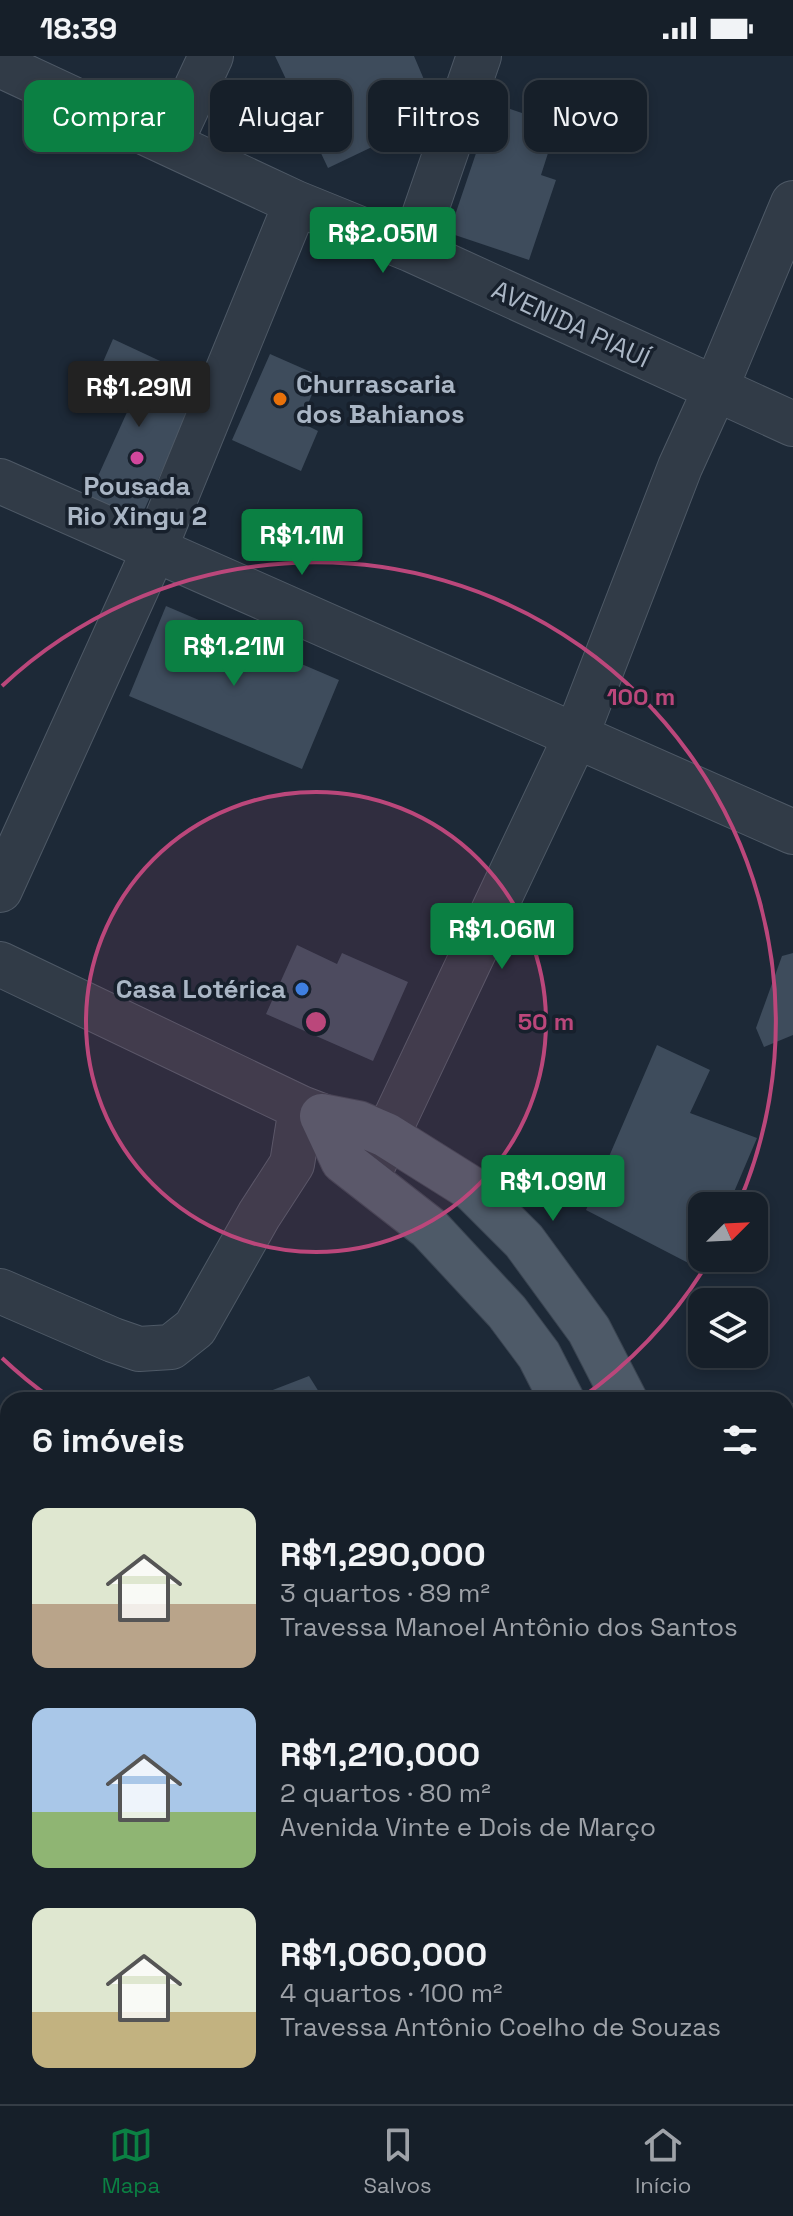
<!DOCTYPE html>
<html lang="pt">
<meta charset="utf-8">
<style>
:root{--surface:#161f29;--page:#1f2731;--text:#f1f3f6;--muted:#9ea2a8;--line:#353d46;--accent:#0b8043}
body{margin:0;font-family:"Space Grotesk",sans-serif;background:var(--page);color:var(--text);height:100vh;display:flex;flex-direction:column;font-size:30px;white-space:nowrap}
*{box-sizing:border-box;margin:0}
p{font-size:26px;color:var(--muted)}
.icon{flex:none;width:44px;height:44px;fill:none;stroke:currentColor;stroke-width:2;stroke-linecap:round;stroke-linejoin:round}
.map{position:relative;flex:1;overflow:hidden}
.details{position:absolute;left:0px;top:1336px;width:794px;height:712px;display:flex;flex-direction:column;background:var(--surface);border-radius:24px 24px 0 0;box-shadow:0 4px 12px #0003,0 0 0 2px var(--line)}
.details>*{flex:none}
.guide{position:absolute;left:24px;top:24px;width:746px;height:72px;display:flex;gap:16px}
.needle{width:52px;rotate:66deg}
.controls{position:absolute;left:688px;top:1136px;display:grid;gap:16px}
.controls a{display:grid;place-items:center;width:80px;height:80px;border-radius:16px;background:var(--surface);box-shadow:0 4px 12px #0003,0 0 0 2px var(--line);font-size:40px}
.price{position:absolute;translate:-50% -68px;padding:0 18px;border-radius:8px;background:var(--accent);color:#fff;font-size:26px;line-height:52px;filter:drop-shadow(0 2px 4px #0008)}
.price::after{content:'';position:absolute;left:50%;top:48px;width:24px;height:18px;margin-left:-12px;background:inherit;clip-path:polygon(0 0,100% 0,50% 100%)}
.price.on{background:#222;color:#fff}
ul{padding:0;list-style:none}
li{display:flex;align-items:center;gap:24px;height:200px;padding:0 32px}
li span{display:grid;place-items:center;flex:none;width:224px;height:160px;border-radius:16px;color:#555}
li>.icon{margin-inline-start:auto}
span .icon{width:96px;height:96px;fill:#fffc;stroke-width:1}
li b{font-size:34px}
h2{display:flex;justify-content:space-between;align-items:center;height:96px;padding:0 32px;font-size:34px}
.chip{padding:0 28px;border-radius:16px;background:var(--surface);box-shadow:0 4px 12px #0003,0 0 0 2px var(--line);font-size:28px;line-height:72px}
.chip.on{background:var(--accent);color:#fff}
.status{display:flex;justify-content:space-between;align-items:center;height:56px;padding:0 40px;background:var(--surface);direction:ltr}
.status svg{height:22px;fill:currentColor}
.menu{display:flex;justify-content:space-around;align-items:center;height:112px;border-top:2px solid var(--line);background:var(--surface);font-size:22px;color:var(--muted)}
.menu a{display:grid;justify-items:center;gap:4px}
.menu .on{color:var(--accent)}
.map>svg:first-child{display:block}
.building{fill:#3e4c5c}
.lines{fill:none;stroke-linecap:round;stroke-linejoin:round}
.minor-casing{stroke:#4e5966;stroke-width:46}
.major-casing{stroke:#3a4451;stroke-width:46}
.minor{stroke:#313b47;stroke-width:44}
.major{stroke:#4e5a68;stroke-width:44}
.ring{fill:none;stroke:#bb477b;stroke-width:4}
.food-dot{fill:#e8710a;stroke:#17202c;stroke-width:3}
.hotel-dot{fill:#d1479c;stroke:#17202c;stroke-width:3}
.shop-dot{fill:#3f7fe0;stroke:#17202c;stroke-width:3}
.labels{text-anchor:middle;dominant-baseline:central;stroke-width:7;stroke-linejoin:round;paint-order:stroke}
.street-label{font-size:26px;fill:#aab6c5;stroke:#17202c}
.poi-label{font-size:26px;font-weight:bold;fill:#aab6c5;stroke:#17202c;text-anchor:start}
.centre{fill:#bb477b;stroke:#17202c;stroke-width:4}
.ring-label{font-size:24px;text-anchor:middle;font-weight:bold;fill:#bb477b;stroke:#17202c;stroke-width:7;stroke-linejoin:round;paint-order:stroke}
</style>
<div class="status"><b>18:39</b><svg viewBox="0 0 49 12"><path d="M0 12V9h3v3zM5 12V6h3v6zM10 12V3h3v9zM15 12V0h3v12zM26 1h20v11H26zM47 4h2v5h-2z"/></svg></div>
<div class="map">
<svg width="793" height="2048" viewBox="0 0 793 2048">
<rect width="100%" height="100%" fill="#1d2937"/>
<path class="building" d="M275,0H414L439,59L328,112Z
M493,47L557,69L541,119L556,124L529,204L449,177Z
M113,283L203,325L135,474L84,451L128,354L90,336Z
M270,298L320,320L300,366L318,375L301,415L232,384Z
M166,550L339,624L302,713L129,640Z
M297,889L337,908L342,897L408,926L373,1005L266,958Z
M793,897V979L764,991L756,972L782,900Z
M657,989L710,1014L690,1057L757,1082L728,1150H702V1201L698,1212L586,1154Z
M702,1202H728L724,1212Z
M309,1320L324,1344H247Z
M0,1369L8,1372V1417L0,1419Z
M8,1534V1641L0,1644V1537Z"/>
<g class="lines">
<defs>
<path id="minor" d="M0,9L296,147L412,194L793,368
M170,88L211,0
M412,194L479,0
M0,425L793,776
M0,834L155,492L296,147
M0,908L301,1052L322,1060
M367,1122L576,680L680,411L715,334L793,147
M0,1235L113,1284L139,1293L171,1291L195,1272L259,1159L292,1108L301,1052
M786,1372L793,1370
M0,1675L8,1672
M0,2032L7,2048
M390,2040L393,2048
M545,2048L567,2040"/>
<path id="major" d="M322,1060L358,1067L386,1079L472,1133L524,1185L589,1274L625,1344
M322,1060L343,1105L429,1172L507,1256L539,1299L562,1344
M786,1735L793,1752
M786,1961L793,1979"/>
</defs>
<use href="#minor" class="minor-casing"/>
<use href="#major" class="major-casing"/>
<use href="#minor" class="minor"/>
<use href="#major" class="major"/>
</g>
<circle cx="316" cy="966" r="230" fill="#bb477b" fill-opacity=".12"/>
<g class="ring">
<circle cx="316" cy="966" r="230"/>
<path d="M710 1203A460 460 0 0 1 580 1343M52 1343A460 460 0 0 1 2 1302M2 630A460 460 0 0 1 738 1149"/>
</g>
<circle class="food-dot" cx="280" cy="343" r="8"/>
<circle class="hotel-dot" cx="137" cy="402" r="8"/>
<circle class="shop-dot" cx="302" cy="933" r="8"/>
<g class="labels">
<g class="street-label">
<text transform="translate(571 268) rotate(25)">AVENIDA PIAUÍ</text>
</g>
<g class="poi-label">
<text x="296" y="328">Churrascaria<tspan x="296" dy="30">dos Bahianos</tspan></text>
<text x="137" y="430" text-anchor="middle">Pousada<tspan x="137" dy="30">Rio Xingu 2</tspan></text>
<text x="286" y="933" text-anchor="end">Casa Lotérica</text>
</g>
</g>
<circle cx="316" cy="966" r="12" class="centre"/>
<g class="ring-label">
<text x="641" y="649">100 m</text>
<text x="546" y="974">50 m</text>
</g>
</svg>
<div class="controls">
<a><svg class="needle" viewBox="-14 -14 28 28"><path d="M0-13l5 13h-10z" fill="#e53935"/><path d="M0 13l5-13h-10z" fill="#9ea2a8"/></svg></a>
<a><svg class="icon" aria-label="layers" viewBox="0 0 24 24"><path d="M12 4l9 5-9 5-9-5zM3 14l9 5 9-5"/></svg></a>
</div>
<b class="price" style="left:383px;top:219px">R$2.05M</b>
<b class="price on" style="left:139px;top:373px">R$1.29M</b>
<b class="price" style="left:302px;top:521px">R$1.1M</b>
<b class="price" style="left:234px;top:632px">R$1.21M</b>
<b class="price" style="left:502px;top:915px">R$1.06M</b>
<b class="price" style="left:553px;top:1167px">R$1.09M</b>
<div class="guide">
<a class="chip on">Comprar</a>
<a class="chip">Alugar</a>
<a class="chip">Filtros</a>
<a class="chip">Novo</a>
</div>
<section class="details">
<h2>6 imóveis<svg class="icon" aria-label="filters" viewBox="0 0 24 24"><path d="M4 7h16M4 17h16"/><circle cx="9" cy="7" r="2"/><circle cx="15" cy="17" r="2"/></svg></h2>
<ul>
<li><span style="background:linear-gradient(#dfe7d0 60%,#b9a48a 0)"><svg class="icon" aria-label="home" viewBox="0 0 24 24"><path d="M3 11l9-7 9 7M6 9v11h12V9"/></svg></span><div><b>R$1,290,000</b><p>3 quartos · 89 m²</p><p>Travessa Manoel Antônio dos Santos</p></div></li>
<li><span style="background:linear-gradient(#a9c7e8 65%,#8fb573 0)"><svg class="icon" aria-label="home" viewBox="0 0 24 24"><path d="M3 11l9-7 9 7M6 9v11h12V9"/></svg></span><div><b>R$1,210,000</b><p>2 quartos · 80 m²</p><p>Avenida Vinte e Dois de Março</p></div></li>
<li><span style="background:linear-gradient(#dfe7d0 65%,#c2b280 0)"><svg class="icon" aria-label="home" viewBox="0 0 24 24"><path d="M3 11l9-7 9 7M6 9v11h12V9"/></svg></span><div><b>R$1,060,000</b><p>4 quartos · 100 m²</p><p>Travessa Antônio Coelho de Souzas</p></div></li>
</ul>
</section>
</div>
<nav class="menu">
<a class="on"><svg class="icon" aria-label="map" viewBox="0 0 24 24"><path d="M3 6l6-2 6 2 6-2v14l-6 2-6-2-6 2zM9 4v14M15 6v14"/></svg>Mapa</a>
<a><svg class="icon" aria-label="saved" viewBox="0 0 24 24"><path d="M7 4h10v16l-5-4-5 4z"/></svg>Salvos</a>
<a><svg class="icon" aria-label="home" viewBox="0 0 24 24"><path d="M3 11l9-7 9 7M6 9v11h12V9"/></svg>Início</a>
</nav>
